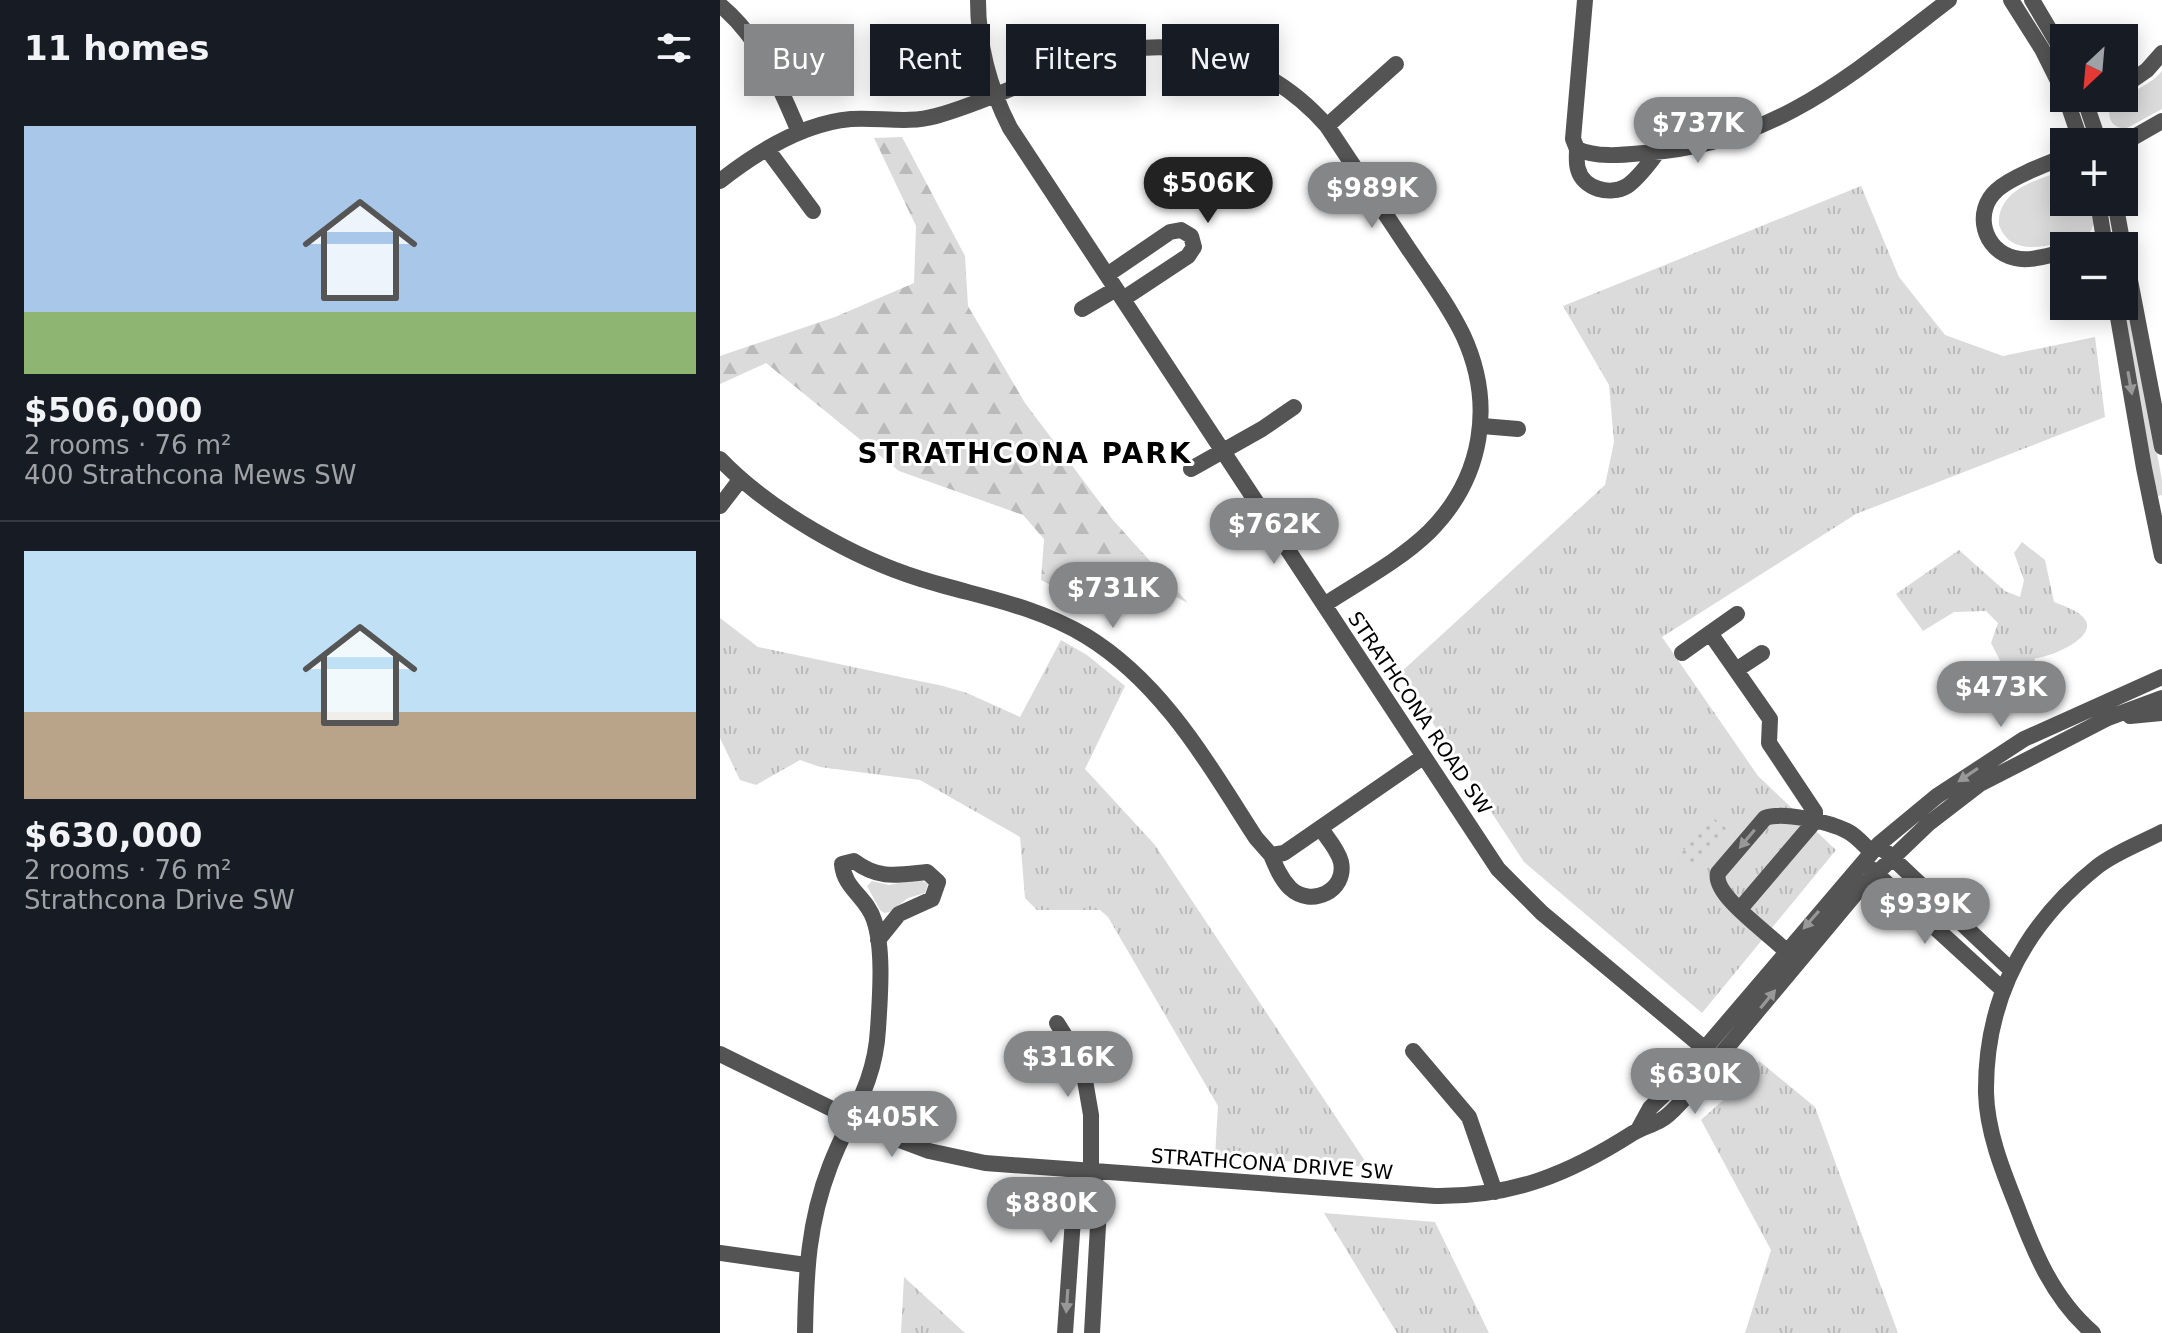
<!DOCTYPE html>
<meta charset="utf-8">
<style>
:root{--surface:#171b24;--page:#20242c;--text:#f1f3f6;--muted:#9ea1a6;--line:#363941;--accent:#858687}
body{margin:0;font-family:"DejaVu Sans",sans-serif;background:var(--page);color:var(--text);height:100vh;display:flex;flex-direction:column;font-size:30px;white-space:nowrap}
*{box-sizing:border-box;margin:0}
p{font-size:26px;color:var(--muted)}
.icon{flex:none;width:44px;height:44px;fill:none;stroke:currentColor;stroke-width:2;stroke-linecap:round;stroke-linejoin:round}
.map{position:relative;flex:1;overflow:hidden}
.panel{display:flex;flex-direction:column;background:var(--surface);width:720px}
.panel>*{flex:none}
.top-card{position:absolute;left:24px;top:24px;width:760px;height:72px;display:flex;gap:16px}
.needle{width:52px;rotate:206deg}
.buttons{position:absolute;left:1330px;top:24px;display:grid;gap:16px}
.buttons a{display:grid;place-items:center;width:88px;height:88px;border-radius:0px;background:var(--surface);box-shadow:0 4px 20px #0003;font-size:40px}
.price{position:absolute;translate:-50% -68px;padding:0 18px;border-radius:28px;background:var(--accent);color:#fff;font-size:26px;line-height:52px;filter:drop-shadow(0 2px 4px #0008)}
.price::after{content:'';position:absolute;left:50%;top:48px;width:24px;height:18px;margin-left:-12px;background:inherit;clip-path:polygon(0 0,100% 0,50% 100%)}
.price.on{background:#222;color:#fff}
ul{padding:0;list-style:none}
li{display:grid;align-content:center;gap:16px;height:424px;padding:0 24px}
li+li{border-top:2px solid var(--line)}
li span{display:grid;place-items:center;height:248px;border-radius:0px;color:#555}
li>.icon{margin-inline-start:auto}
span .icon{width:144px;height:144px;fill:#fffc;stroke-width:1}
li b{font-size:34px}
h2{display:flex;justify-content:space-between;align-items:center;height:96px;padding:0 24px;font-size:34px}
.pill{padding:0 28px;border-radius:0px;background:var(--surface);box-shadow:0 4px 20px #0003;font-size:28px;line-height:72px}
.pill.on{background:var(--accent);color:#fff}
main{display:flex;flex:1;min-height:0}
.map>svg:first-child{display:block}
.grass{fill:#dbdbdb}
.forest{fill:url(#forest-firs)}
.park{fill:url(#park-tufts)}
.garden{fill:url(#garden-dots)}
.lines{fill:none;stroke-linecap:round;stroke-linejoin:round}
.minor{stroke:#545454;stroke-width:16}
.oneway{fill:#989898}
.labels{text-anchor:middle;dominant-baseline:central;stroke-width:6;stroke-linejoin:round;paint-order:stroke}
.street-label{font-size:20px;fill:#000;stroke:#fff}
.district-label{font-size:28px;font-weight:bold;letter-spacing:2px;fill:#000;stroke:#fff}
</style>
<main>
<section class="panel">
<h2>11 homes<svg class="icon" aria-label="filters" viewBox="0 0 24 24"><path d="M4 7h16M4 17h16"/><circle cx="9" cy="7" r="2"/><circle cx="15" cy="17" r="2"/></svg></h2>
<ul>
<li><span style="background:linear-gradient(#a9c7e8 75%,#8fb573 0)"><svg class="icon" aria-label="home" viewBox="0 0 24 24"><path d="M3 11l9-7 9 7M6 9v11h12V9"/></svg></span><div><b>$506,000</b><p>2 rooms · 76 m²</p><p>400 Strathcona Mews SW</p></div></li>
<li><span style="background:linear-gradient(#bfe0f5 65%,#b9a48a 0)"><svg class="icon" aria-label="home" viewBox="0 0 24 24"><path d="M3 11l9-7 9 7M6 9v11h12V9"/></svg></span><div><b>$630,000</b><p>2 rooms · 76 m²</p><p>Strathcona Drive SW</p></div></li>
</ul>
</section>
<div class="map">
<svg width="1442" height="1333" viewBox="0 0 1442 1333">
<defs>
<pattern id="forest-firs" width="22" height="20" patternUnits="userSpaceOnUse" patternTransform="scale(2)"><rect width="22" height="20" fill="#dbdbdb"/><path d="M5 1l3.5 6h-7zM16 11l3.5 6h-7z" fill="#bababa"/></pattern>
<pattern id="park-tufts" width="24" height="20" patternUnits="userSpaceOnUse" patternTransform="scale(2)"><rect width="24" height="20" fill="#dbdbdb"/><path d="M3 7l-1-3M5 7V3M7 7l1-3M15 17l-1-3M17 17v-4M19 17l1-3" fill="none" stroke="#bababa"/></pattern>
<pattern id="garden-dots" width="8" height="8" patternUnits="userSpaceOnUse" patternTransform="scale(2)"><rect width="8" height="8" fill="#dbdbdb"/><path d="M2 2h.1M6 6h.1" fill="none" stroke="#bababa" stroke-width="1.8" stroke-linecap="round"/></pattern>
</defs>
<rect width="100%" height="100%" fill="#fff"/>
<path class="grass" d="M1442,71V109L1405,129C1393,127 1387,120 1390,107C1405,92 1427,89 1442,71Z
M1344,171V202H1370L1374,222L1371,231L1364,236C1335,244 1292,261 1279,225C1277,190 1317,179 1344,171Z
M1404,278L1442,480V495L1438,496L1430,465L1404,306Z
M199,879L208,884L205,893L188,898L170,912L164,913L160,910L147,886L152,881L169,885Z"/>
<path class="forest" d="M182,137L245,256L248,306L305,403L393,520L468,603L399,569L379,610L321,580L324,539L303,515L179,471L46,363L0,384V356L115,317L194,283L196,226L154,138Z"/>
<path class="park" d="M1141,186L1179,277L1225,335L1283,356L1375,337L1385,417L1136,514L942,637L1038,776L1116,850L982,1013L804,862L680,673L885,485L894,442L889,385L843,306Z
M1302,542L1325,560L1334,602C1344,606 1361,611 1366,621C1375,639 1328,658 1315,658L1314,665L1304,670H1285L1271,643L1278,623L1266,611L1234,612L1203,631L1176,594L1239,550L1285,591L1300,597L1304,580L1294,553Z
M0,618L38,647L223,686L247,693L300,717L341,640L367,655L405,686L365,769L435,845L649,1167L495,1156L498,1106L388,917L380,910H317L305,898L300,837L200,780L100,767L80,760L36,785L20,780L0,738Z
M1039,1061L1095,1107L1178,1333H1025L1051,1250L981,1120L1011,1093Z
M604,1213L715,1222L769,1333H677Z
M184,1277L245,1333H181Z"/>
<path class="garden" d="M991,816L1007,829L973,872L957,859Z"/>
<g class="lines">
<path class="minor" d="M258,0C258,45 269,87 290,128L778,869L822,913L997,1059
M865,0L853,139L857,149C877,158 903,155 924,153C1053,145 1131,75 1229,0
M1291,0L1322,49L1344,93
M1312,0L1344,54
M0,5C40,38 59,85 79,132
M1404,86L1427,70L1442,53
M1346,98L1361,142
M1364,98L1379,142
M607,126L676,64
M1394,142L1414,137L1442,121
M47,149L93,211
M857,149C857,155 856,163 858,169C863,189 890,196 907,186C919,178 929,163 938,152
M1344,157C1326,164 1291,177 1277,190C1253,211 1263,251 1295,258C1310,262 1329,255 1344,252
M0,181C37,152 83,123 131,119C159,117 188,124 216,116C274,100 328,69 387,54C468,33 553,64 607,126C634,166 661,207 688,248C707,276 728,304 743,335C775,404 763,478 709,532C679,561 639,582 604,605
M1378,202L1385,246
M1395,202L1403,246
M1404,249L1442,447
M387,275L450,232L461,230L471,236L474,247L468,256L403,299
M1396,306L1424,468L1442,556
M362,309L396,289
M762,426L798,429
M0,459C49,510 133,558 201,579C259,597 312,604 366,636C443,683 488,764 536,838L551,855L564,853L703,757
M471,469L542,429L574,407
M0,506L20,480
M990,633L1017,614
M962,653L990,633L1050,719L1049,743L1095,812V821L1020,909
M1016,670L1042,653
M1410,716L1442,713
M1164,850L1291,970
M551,855C556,867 561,879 570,888C591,908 627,891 621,862C618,850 608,839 601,829
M1150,868L1282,989
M1066,951C1050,934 992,895 998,873L1045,818C1063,811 1109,822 1127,831C1137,836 1143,844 1151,852
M337,1023L362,1063L371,1115V1171L379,1194V1208L372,1333
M693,1051L749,1117L775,1192
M0,1054L161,1133L209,1151L265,1163L715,1196C793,1197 849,1174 913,1133C922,1128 932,1125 941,1120C950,1115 957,1106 964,1099L1136,893L1208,824L1260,784L1388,718L1442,698
M918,1130L930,1108L952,1087L1159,844L1217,796L1304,739L1442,677
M0,1253L86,1265
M85,1333C86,1273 88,1223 110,1166C129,1116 155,1085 158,1029C160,998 164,949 154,920C147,897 124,889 122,864L134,861C159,880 178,875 207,872L218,882L212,899L179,914L158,940
M345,1333L354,1205L371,1171
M1373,1333C1333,1299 1314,1252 1296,1204C1282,1169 1267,1131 1266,1093C1265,999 1305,924 1378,866C1396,852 1421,843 1442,832"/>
</g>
<defs><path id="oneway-solid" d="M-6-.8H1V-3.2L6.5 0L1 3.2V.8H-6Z" transform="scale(2)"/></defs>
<g class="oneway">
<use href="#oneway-solid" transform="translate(1410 383) rotate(80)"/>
<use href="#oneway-solid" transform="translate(1248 775) rotate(146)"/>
<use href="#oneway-solid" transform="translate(1027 839) rotate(130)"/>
<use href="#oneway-solid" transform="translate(1091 920) rotate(131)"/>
<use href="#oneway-solid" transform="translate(1048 999) rotate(-51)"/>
<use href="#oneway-solid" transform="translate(347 1301) rotate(94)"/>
</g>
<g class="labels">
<g class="street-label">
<text transform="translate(700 713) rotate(56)">STRATHCONA ROAD SW</text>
<text transform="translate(552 1164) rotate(4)">STRATHCONA DRIVE SW</text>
</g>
<g class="district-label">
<text x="305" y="453">STRATHCONA PARK</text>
</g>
</g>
</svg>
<div class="buttons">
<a><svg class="needle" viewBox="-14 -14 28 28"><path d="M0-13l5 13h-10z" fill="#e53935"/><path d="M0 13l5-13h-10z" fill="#9ea1a6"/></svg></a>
<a>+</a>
<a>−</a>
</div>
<b class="price" style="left:978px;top:165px">$737K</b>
<b class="price on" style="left:488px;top:225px">$506K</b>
<b class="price" style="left:652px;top:230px">$989K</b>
<b class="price" style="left:554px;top:566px">$762K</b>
<b class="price" style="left:393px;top:630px">$731K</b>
<b class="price" style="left:1281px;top:729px">$473K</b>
<b class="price" style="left:1205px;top:946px">$939K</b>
<b class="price" style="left:348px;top:1099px">$316K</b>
<b class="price" style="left:975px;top:1116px">$630K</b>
<b class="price" style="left:172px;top:1159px">$405K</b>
<b class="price" style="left:331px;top:1245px">$880K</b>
<div class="top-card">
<a class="pill on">Buy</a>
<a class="pill">Rent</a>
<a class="pill">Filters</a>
<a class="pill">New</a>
</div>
</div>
</main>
